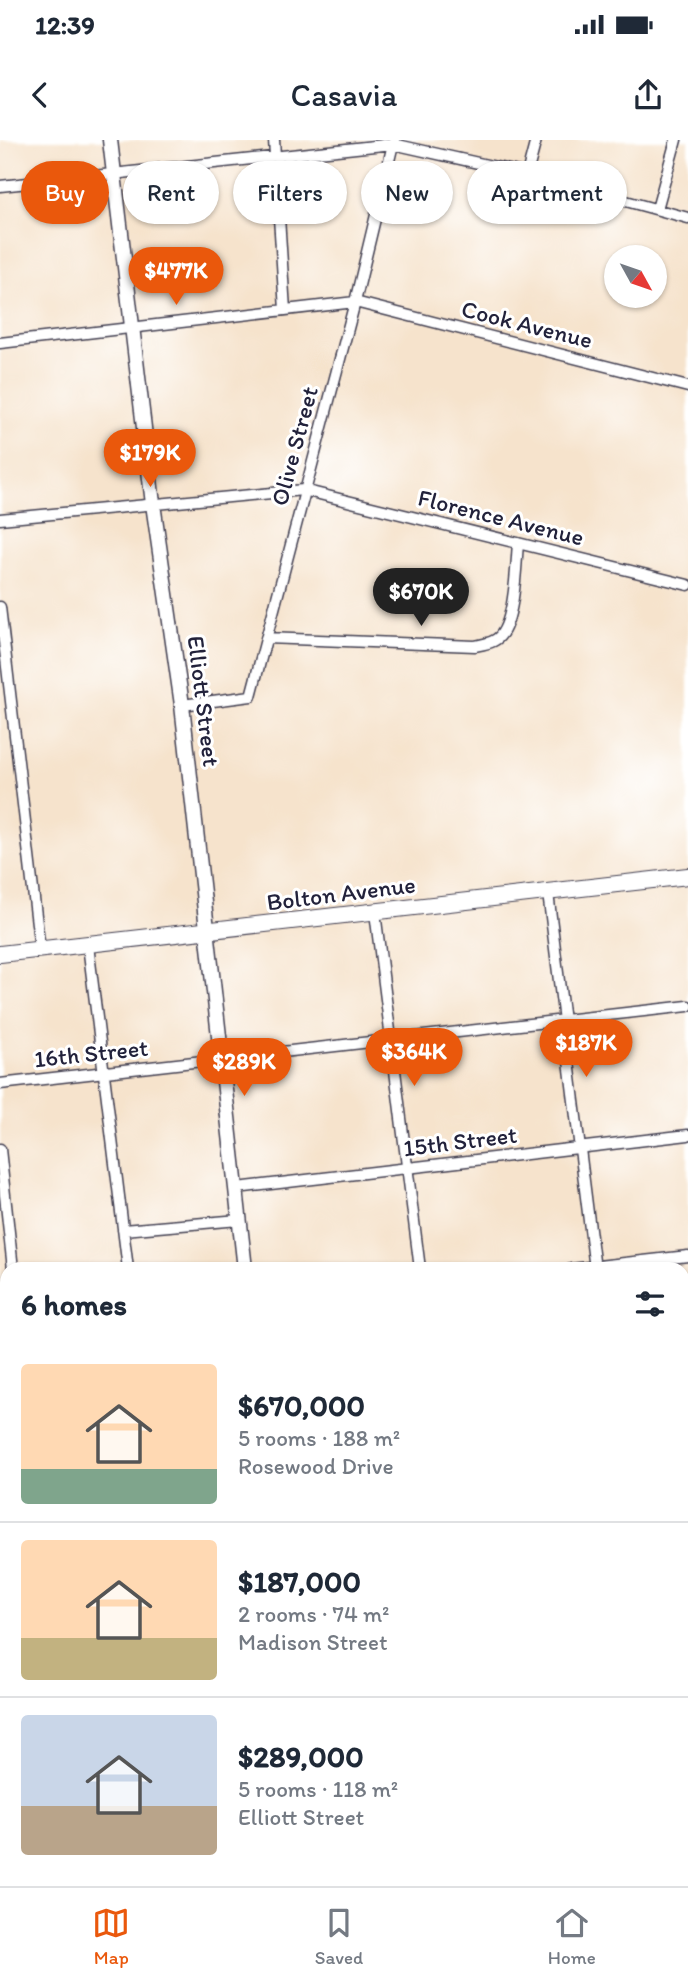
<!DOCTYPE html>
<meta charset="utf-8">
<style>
:root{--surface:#fff;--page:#f2f2f3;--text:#1f2937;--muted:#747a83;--line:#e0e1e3;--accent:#ea580c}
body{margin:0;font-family:Itim,sans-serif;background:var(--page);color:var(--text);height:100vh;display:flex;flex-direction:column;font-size:26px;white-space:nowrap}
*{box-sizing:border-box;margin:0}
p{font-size:23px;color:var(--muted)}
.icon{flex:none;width:38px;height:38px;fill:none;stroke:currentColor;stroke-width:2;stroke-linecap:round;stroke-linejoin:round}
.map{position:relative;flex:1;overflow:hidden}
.sheet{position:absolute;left:0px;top:1122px;width:690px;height:625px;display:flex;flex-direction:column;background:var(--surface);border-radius:21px 21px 0 0;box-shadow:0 2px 5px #0004}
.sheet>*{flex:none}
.banner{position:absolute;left:21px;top:21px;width:648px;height:63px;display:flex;gap:14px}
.needle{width:46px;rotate:130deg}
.controls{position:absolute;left:604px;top:105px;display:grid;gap:14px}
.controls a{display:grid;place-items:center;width:63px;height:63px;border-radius:50%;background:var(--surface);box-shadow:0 2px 5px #0004;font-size:35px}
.price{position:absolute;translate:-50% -60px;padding:0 16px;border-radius:24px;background:var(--accent);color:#fff;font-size:23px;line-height:46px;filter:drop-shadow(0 2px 4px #0008)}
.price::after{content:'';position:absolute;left:50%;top:42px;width:21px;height:16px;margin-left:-10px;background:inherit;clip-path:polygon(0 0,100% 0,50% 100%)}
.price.on{background:#222;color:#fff}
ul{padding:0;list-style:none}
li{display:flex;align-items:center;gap:21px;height:175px;padding:0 21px}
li+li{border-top:2px solid var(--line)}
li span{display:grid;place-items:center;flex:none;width:196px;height:140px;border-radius:7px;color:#555}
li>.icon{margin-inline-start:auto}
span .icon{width:84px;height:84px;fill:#fffc;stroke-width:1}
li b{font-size:30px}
h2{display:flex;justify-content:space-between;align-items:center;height:84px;padding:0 21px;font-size:30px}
.chip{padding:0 24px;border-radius:32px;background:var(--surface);box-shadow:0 2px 5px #0004;font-size:24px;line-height:63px}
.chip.on{background:var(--accent);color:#fff}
.status{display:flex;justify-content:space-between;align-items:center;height:49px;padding:0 35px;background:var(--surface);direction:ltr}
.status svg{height:19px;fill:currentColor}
header{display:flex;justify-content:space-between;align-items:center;height:91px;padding:0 21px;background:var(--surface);font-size:32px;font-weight:600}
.menu{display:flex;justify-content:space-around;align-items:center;height:98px;border-top:2px solid var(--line);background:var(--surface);font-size:19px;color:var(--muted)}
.menu a{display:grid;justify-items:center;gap:4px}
.menu .on{color:var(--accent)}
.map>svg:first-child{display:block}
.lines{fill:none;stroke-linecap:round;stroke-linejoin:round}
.street-casing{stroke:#423f51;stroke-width:13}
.secondary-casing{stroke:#423f51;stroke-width:17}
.primary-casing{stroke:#423f51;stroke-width:18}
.highway-casing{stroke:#423f51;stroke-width:22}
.street{stroke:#fff;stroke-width:10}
.secondary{stroke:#fff;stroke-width:14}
.primary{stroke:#fff;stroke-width:16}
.highway{stroke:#fff;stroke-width:19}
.rail{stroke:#22223b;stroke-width:2.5;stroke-dasharray:10 5;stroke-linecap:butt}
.highway-bridge-casing{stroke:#423f51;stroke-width:22;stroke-linecap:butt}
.highway-bridge{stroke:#fff;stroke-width:19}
.labels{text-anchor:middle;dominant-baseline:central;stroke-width:6;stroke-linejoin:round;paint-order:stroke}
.street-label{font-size:24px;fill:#22223b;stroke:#fff}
</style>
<div class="status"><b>12:39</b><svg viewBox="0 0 49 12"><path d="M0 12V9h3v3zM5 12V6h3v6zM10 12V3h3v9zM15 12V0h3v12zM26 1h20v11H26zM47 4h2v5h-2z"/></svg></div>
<header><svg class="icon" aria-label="back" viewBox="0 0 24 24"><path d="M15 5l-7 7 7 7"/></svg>Casavia<svg class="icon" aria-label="share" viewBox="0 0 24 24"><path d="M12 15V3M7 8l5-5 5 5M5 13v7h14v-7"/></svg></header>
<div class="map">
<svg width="688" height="1746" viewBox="0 0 688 1746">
<rect width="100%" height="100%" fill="#fff"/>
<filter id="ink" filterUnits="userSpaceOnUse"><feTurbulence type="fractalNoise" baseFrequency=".0143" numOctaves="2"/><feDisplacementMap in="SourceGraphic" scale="14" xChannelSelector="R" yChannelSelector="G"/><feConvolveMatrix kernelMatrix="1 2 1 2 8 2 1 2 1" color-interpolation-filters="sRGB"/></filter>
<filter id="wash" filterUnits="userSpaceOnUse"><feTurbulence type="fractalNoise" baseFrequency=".00686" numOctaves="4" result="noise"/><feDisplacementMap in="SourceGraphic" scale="28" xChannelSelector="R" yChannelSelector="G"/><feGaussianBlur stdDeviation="1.57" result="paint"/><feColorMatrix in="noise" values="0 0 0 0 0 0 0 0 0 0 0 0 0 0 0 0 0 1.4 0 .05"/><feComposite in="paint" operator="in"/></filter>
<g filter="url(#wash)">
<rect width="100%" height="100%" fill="#f6e3cc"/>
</g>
<g filter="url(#ink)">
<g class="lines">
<defs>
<path id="street" d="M274,0L285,170
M527,34L536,0
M0,46L393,4L527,34L688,78
M657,69L676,0
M0,203L355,162L688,247
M0,379L303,350L688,445
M0,467L40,810
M266,498L475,506C484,504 494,503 500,496C515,479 516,426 518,403
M182,565L251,556L355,162L394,0
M548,753L595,1129
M375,772L420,1129
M88,805L128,1129
M0,944L688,866
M0,1009L13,1129
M237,1048L688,995
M123,1090L239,1080
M571,1129L688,1116
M682,1240L688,1239
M0,1247L7,1246
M682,1364H688
M0,1407L7,1406
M0,1497L7,1498
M682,1539H688
M83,1740L84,1746
M200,1740L201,1746"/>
<path id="secondary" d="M110,0L153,364L182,565L245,1129
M0,1569L7,1570
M0,1681L7,1682
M315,1740L316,1746"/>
<path id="primary" d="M0,814L688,736"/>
<path id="highway" d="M0,1605H7
M682,1618H688
M0,1639L7,1640
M682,1642L688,1643
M682,1668H688
M682,1717H688
M446,1740L460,1746"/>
</defs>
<use href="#street" class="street-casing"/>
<use href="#secondary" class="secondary-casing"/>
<use href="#primary" class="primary-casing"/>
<use href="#highway" class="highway-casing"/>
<use href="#street" class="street"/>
<use href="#secondary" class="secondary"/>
<use href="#primary" class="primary"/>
<use href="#highway" class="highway"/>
<path class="rail" d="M0,1525L7,1526
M682,1583H688"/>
<defs>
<path id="highway-bridge" d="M682,1690L688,1691"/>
</defs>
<use href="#highway-bridge" class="highway-bridge-casing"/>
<use href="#highway-bridge" class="highway-bridge"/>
</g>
</g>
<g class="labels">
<g class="street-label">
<text transform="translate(527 184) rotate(14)">Cook Avenue</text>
<text transform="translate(294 306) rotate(-75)">Olive Street</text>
<text transform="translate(501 377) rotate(14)">Florence Avenue</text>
<text transform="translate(204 561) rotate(83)">Elliott Street</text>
<text transform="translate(341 753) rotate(-7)">Bolton Avenue</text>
<text transform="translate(91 913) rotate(-6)">16th Street</text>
<text transform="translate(460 1001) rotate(-7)">15th Street</text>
</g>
</g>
</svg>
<div class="controls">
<a><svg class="needle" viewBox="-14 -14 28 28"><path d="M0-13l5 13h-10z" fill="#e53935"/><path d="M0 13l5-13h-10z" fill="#747a83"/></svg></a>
</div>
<b class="price" style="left:176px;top:167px">$477K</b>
<b class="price" style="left:150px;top:349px">$179K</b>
<b class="price on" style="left:421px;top:488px">$670K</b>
<b class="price" style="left:586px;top:939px">$187K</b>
<b class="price" style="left:414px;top:948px">$364K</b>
<b class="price" style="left:244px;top:958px">$289K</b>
<div class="banner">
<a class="chip on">Buy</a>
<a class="chip">Rent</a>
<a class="chip">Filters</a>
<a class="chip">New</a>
<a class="chip">Apartment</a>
</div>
<section class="sheet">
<h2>6 homes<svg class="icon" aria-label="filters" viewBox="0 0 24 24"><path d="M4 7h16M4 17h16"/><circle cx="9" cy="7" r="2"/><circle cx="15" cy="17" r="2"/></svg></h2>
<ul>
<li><span style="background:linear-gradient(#ffd9b3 75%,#7fa58c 0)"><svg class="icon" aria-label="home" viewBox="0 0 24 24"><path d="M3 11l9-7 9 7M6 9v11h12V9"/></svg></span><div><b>$670,000</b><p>5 rooms · 188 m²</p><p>Rosewood Drive</p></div></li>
<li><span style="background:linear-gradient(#ffd9b3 70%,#c2b280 0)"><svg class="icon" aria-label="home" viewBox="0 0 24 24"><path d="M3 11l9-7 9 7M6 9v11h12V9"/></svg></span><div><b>$187,000</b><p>2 rooms · 74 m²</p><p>Madison Street</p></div></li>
<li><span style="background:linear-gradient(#c9d6e8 65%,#b9a48a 0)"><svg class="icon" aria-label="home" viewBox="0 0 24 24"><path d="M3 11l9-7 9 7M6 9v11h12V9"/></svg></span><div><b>$289,000</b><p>5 rooms · 118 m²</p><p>Elliott Street</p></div></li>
</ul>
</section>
</div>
<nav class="menu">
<a class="on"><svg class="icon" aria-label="map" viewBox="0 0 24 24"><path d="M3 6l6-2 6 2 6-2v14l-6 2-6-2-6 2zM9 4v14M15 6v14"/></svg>Map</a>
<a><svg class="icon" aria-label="saved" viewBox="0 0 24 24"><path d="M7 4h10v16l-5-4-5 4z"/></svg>Saved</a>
<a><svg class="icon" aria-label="home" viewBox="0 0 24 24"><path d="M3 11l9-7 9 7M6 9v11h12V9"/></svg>Home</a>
</nav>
